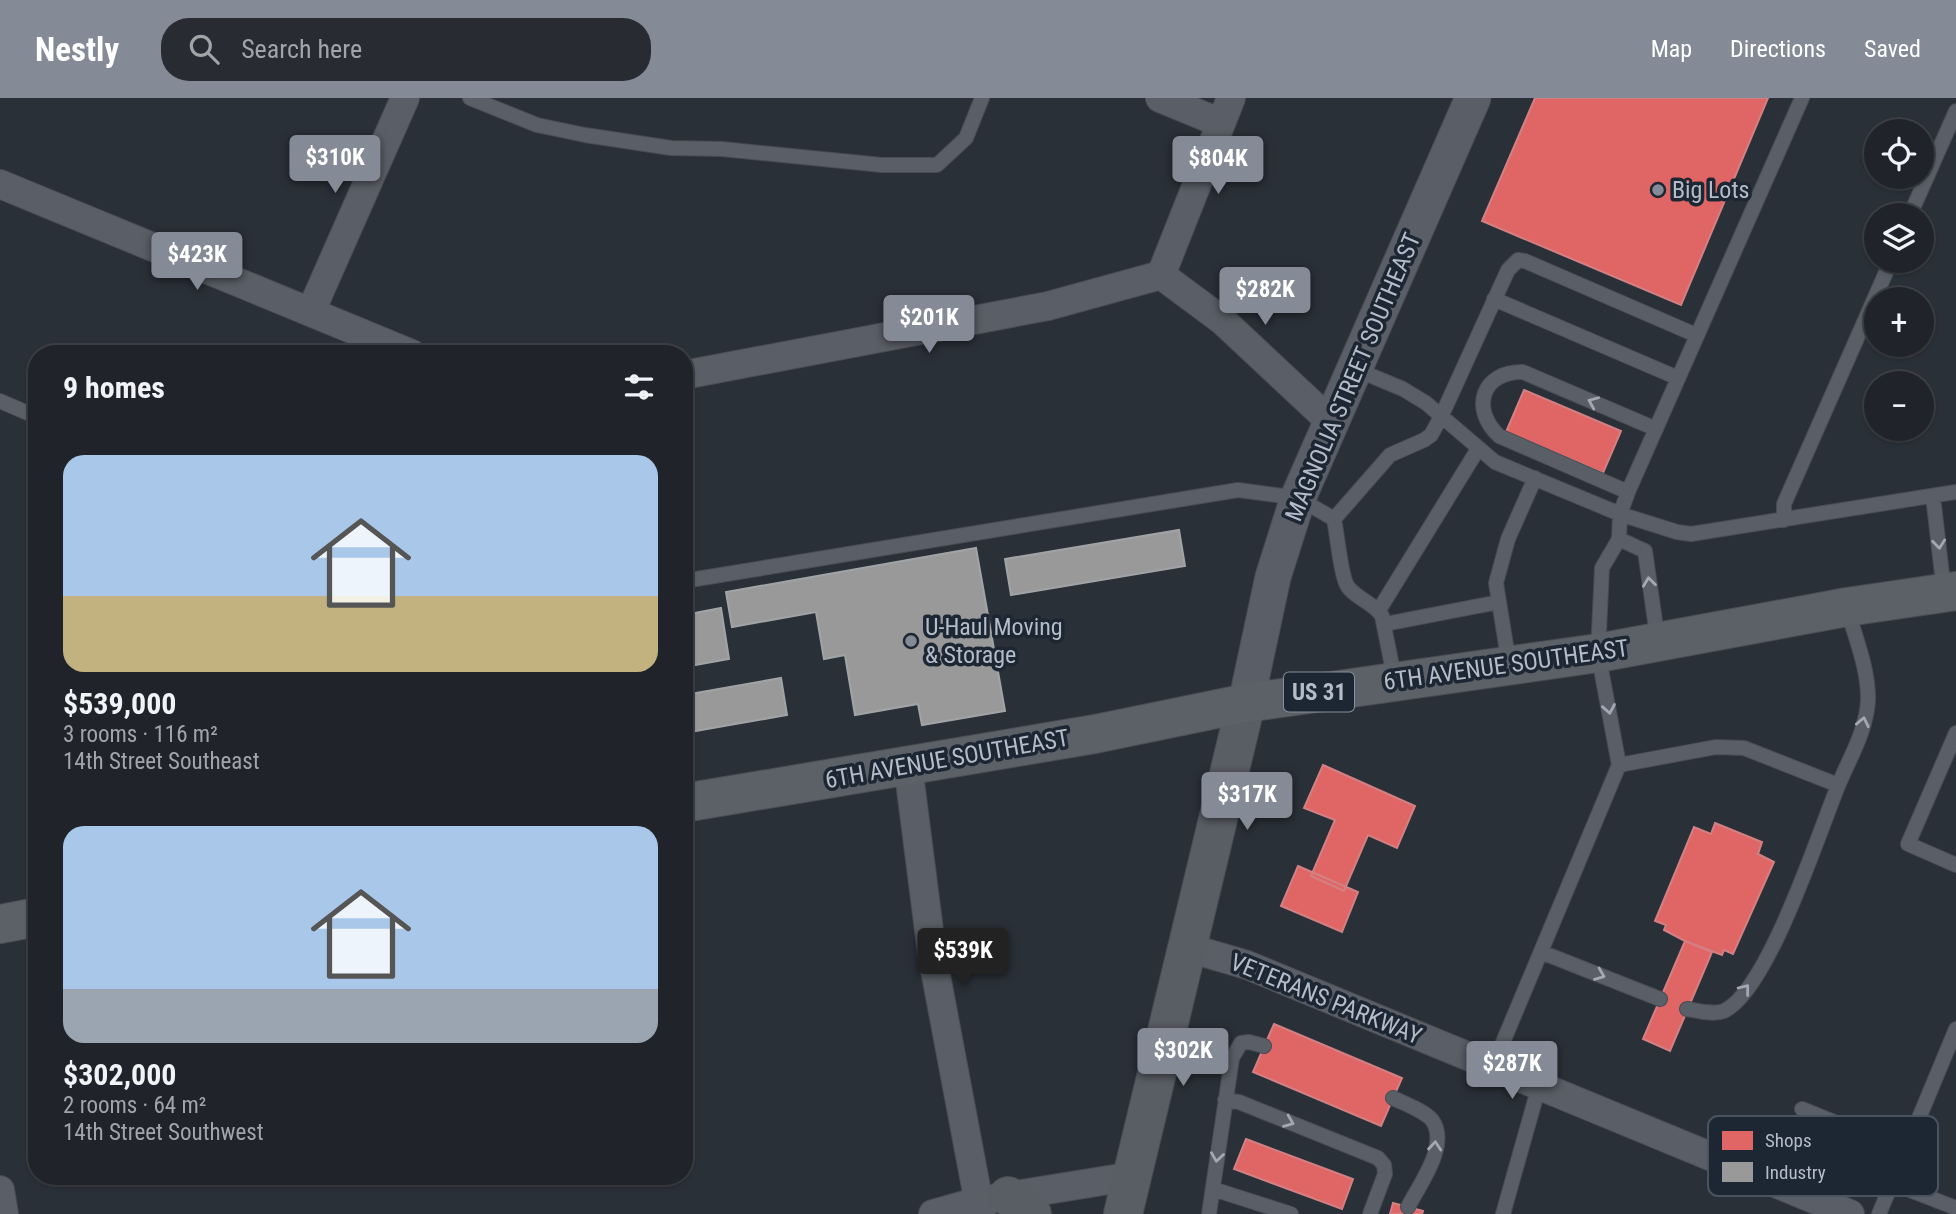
<!DOCTYPE html>
<meta charset="utf-8">
<style>
:root{--surface:#20242a;--page:#282c32;--text:#f1f3f6;--muted:#a2a4a8;--line:#3d4147;--accent:#848b96}
body{margin:0;font-family:"Roboto Condensed",sans-serif;background:var(--page);color:var(--text);height:100vh;display:flex;flex-direction:column;font-size:26px;white-space:nowrap}
*{box-sizing:border-box;margin:0}
p{font-size:23px;color:var(--muted)}
.icon{flex:none;width:38px;height:38px;fill:none;stroke:currentColor;stroke-width:2;stroke-linecap:round;stroke-linejoin:round}
.map{position:relative;flex:1;overflow:hidden}
.sheet{position:absolute;left:28px;top:247px;width:665px;height:840px;display:flex;flex-direction:column;background:var(--surface);border-radius:28px;box-shadow:0 2px 5px #0004,0 0 0 2px var(--line)}
.sheet>*{flex:none}
.fabs{position:absolute;left:1864px;top:21px;display:grid;gap:14px}
.fabs a{display:grid;place-items:center;width:70px;height:70px;border-radius:50%;background:var(--surface);box-shadow:0 2px 5px #0004,0 0 0 2px var(--line);font-size:35px}
.price{position:absolute;translate:-50% -60px;padding:0 16px;border-radius:7px;background:var(--accent);color:#fff;font-size:23px;line-height:46px;filter:drop-shadow(0 2px 4px #0008)}
.price::after{content:'';position:absolute;left:50%;top:42px;width:21px;height:16px;margin-left:-10px;background:inherit;clip-path:polygon(0 0,100% 0,50% 100%)}
.price.current{background:#222;color:#fff}
ul{padding:0;list-style:none}
li{display:grid;align-content:center;gap:14px;height:371px;padding:0 35px}
li span{display:grid;place-items:center;height:217px;border-radius:21px;color:#555}
li>.icon{margin-inline-start:auto}
span .icon{width:126px;height:126px;fill:#fffc;stroke-width:1}
li b{font-size:30px}
h2{display:flex;justify-content:space-between;align-items:center;height:84px;padding:0 35px;font-size:30px}
header{display:flex;align-items:center;gap:42px;box-sizing:border-box;height:98px;padding:0 35px;background:var(--accent);color:#fff}
header strong{font-size:33px}
nav{display:flex;gap:38px;margin-inline-start:auto;font-size:24px}
.search{width:490px;height:63px;background:var(--page);display:flex;align-items:center;gap:18px;box-sizing:border-box;padding:0 24px;border-radius:28px;color:var(--muted);font-size:26px}
.map>svg:first-child{display:block}
.shops{fill:#e06666;stroke:#d38084;stroke-width:2}
.industry{fill:#999;stroke:#a1a4a7;stroke-width:2}
.lines{fill:none;stroke-linecap:round;stroke-linejoin:round}
.service-casing{stroke:#484c53;stroke-width:16}
.minor-casing{stroke:#484c53;stroke-width:30}
.tertiary-casing{stroke:#484c53;stroke-width:37}
.secondary-casing{stroke:#484c53;stroke-width:40}
.primary-casing{stroke:#484c55;stroke-width:40}
.service{stroke:#5a5e66;stroke-width:14}
.minor{stroke:#5a5e66;stroke-width:28}
.tertiary{stroke:#5a5e66;stroke-width:35}
.secondary{stroke:#595d64;stroke-width:38}
.primary{stroke:#5c6168;stroke-width:38}
.oneway{stroke:#a2a9b5}
.poi-dot{fill:#848b96;stroke:#1d2633;stroke-width:2.5}
.labels{text-anchor:middle;dominant-baseline:central;stroke-width:7;stroke-linejoin:round;paint-order:stroke}
.shield{fill:#1d2633;stroke:#878f9c;stroke-width:2}
.shield-label{font-size:23px;font-weight:bold;fill:#b4bcc9}
.poi-label{font-size:24px;fill:#b4bcc9;stroke:#1d2633;text-anchor:start}
.street-label{font-size:24px;fill:#b4bcc9;stroke:#1d2633}
.key{fill:#1d2633;stroke:#4a5360;stroke-width:2}
.key-label{font-size:19px;fill:#b4bcc9}
</style>
<header>
<strong>Nestly</strong>
<div class="search"><svg class="icon" aria-label="search" viewBox="0 0 24 24"><circle cx="10" cy="10" r="6"/><path d="M15 15l6 6"/></svg>Search here</div>
<nav><a>Map</a><a>Directions</a><a>Saved</a></nav>
</header>
<div class="map">
<svg width="1956" height="1116" viewBox="0 0 1956 1116">
<rect width="100%" height="100%" fill="#2a3038"/>
<path class="shops" d="M1535,0H1768L1681,207L1482,123Z
M1524,292L1621,333L1603,375L1506,334Z
M1323,667L1415,708L1397,750L1368,737L1344,793L1311,778L1335,722L1304,710Z
M1715,725L1762,744L1758,756L1774,764L1733,856L1724,852L1722,857L1685,843L1664,832L1666,827L1655,823L1694,729L1711,736Z
M1298,768L1358,794L1342,834L1281,808Z
M1685,843L1712,854L1670,953L1643,941Z
M1274,926L1402,980L1381,1028L1253,974Z
M1246,1041L1353,1081L1342,1111L1234,1071Z
M1393,1105L1423,1113L1422,1116H1390Z"/>
<path class="industry" d="M1179,432L1185,468L1011,497L1005,461Z
M976,450L1005,613L922,627L918,606L855,617L845,557L824,561L816,514L732,529L726,494Z
M721,510L729,561L684,569V517Z
M781,580L787,617L684,635V597Z"/>
<g class="lines">
<defs>
<path id="service" d="M470,0L537,27L585,37L671,50L722,51L882,67H937L966,40L982,0
M1910,117L1956,13
M1494,201L1678,280
M1355,271L1403,291L1426,305L1495,364L1620,416L1677,434L1691,436L1956,394
M0,303L37,319
M1628,394L1499,338C1470,311 1482,273 1523,274L1656,331
M1933,398L1944,494
M1334,421L1390,357L1424,342L1431,337L1441,319L1508,172L1518,162L1525,163L1696,237
M1784,422V406L1891,163
M1619,441L1645,453L1658,544
M684,483L1238,392L1298,400L1334,421C1337,435 1341,480 1348,489C1357,501 1374,505 1382,518L1395,583
M1379,512L1478,351
M1385,526L1499,504
M1509,566L1496,485L1508,441L1535,380
M1956,635L1908,746L1956,767
M1619,667L1598,555L1602,470L1619,441L1620,416L1628,394L1802,0
M1541,854L1660,901
M1687,911C1699,913 1713,917 1724,913C1768,893 1819,734 1838,688C1849,661 1866,634 1868,603C1869,572 1855,539 1847,510
M1493,968L1619,667L1716,649L1744,650L1838,687
M1393,1000C1405,1006 1423,1012 1432,1022C1450,1047 1419,1087 1408,1109
M1225,1002L1239,1004L1378,1060L1384,1067L1385,1076L1370,1116
M1802,1011L1905,1053
M1892,1085L1956,1110
M1213,1091L1291,1116
M1209,1116L1232,960L1241,945L1249,944L1264,948
M1503,1116L1539,988
M1879,1116L1956,931"/>
<path id="minor" d="M1160,0L1221,25
M0,86L412,256
M1161,177L1223,223L1332,325
M1161,177L1231,0
M311,213L405,0
M684,277L1048,208L1161,177
M908,668L932,856L981,1116
M1189,850L1247,867L1850,1116
M0,1092L4,1116
M933,1116L979,1103L1133,1078"/>
<path id="tertiary" d="M1246,605L1273,479L1298,400L1473,0"/>
<path id="secondary" d="M1008,1098L1032,1116
M1123,1116L1246,605"/>
<path id="primary" d="M684,705L1095,636L1246,605L1598,555L1847,509L1956,493
M0,826L37,819"/>
</defs>
<use href="#service" class="service-casing"/>
<use href="#minor" class="minor-casing"/>
<use href="#tertiary" class="tertiary-casing"/>
<use href="#secondary" class="secondary-casing"/>
<use href="#primary" class="primary-casing"/>
<use href="#service" class="service"/>
<use href="#minor" class="minor"/>
<use href="#tertiary" class="tertiary"/>
<use href="#secondary" class="secondary"/>
<use href="#primary" class="primary"/>
</g>
<defs><path id="oneway-chevron" d="M-2-3.5L2.5 0L-2 3.5" fill="none" stroke-width="1.6" stroke-linecap="round" stroke-linejoin="round" transform="scale(1.75)"/></defs>
<g class="oneway">
<use href="#oneway-chevron" transform="translate(1593 304) rotate(-157)"/>
<use href="#oneway-chevron" transform="translate(1939 446) rotate(84)"/>
<use href="#oneway-chevron" transform="translate(1649 484) rotate(-97)"/>
<use href="#oneway-chevron" transform="translate(1609 611) rotate(80)"/>
<use href="#oneway-chevron" transform="translate(1863 624) rotate(-78)"/>
<use href="#oneway-chevron" transform="translate(1600 877) rotate(22)"/>
<use href="#oneway-chevron" transform="translate(1745 891) rotate(-52)"/>
<use href="#oneway-chevron" transform="translate(1289 1024) rotate(22)"/>
<use href="#oneway-chevron" transform="translate(1435 1048) rotate(-85)"/>
<use href="#oneway-chevron" transform="translate(1217 1059) rotate(98)"/>
</g>
<g class="poi-dot">
<circle cx="1658" cy="92" r="7"/>
<circle cx="911" cy="543" r="7"/>
</g>
<g class="labels">
<rect class="shield" x="1284" y="574.5" width="70" height="39" rx="5"/>
<g class="shield-label">
<text x="1319" y="594">US 31</text>
</g>
<g class="poi-label">
<text x="1672" y="92">Big Lots</text>
<text x="925" y="529">U-Haul Moving<tspan x="925" dy="28">&amp; Storage</tspan></text>
</g>
<g class="street-label">
<text transform="translate(1353 279) rotate(-67)">MAGNOLIA STREET SOUTHEAST</text>
<text transform="translate(1506 567) rotate(-8)">6TH AVENUE SOUTHEAST</text>
<text transform="translate(947 661) rotate(-10)">6TH AVENUE SOUTHEAST</text>
<text transform="translate(1326 901) rotate(22)">VETERANS PARKWAY</text>
</g>
</g>
<rect x="1708" y="1018" width="230" height="80" rx="10" class="key"/>
<rect x="1722" y="1033" width="31" height="19" fill="#e06666"/>
<rect x="1722" y="1064" width="31" height="20" fill="#999"/>
<g class="key-label">
<text x="1765" y="1049">Shops</text>
<text x="1765" y="1081">Industry</text>
</g>
</svg>
<div class="fabs">
<a><svg class="icon" aria-label="locate" viewBox="0 0 24 24"><circle cx="12" cy="12" r="6"/><path d="M12 2v4M12 18v4M2 12h4M18 12h4"/></svg></a>
<a><svg class="icon" aria-label="layers" viewBox="0 0 24 24"><path d="M12 4l9 5-9 5-9-5zM3 14l9 5 9-5"/></svg></a>
<a>+</a>
<a>−</a>
</div>
<b class="price" style="left:335px;top:97px">$310K</b>
<b class="price" style="left:1218px;top:98px">$804K</b>
<b class="price" style="left:197px;top:194px">$423K</b>
<b class="price" style="left:1265px;top:229px">$282K</b>
<b class="price" style="left:929px;top:257px">$201K</b>
<b class="price" style="left:1247px;top:734px">$317K</b>
<b class="price current" style="left:963px;top:890px">$539K</b>
<b class="price" style="left:1183px;top:990px">$302K</b>
<b class="price" style="left:1512px;top:1003px">$287K</b>
<section class="sheet">
<h2>9 homes<svg class="icon" aria-label="filters" viewBox="0 0 24 24"><path d="M4 7h16M4 17h16"/><circle cx="9" cy="7" r="2"/><circle cx="15" cy="17" r="2"/></svg></h2>
<ul>
<li><span style="background:linear-gradient(#a9c7e8 65%,#c2b280 0)"><svg class="icon" aria-label="home" viewBox="0 0 24 24"><path d="M3 11l9-7 9 7M6 9v11h12V9"/></svg></span><div><b>$539,000</b><p>3 rooms · 116 m²</p><p>14th Street Southeast</p></div></li>
<li><span style="background:linear-gradient(#a9c7e8 75%,#9aa5b1 0)"><svg class="icon" aria-label="home" viewBox="0 0 24 24"><path d="M3 11l9-7 9 7M6 9v11h12V9"/></svg></span><div><b>$302,000</b><p>2 rooms · 64 m²</p><p>14th Street Southwest</p></div></li>
</ul>
</section>
</div>
